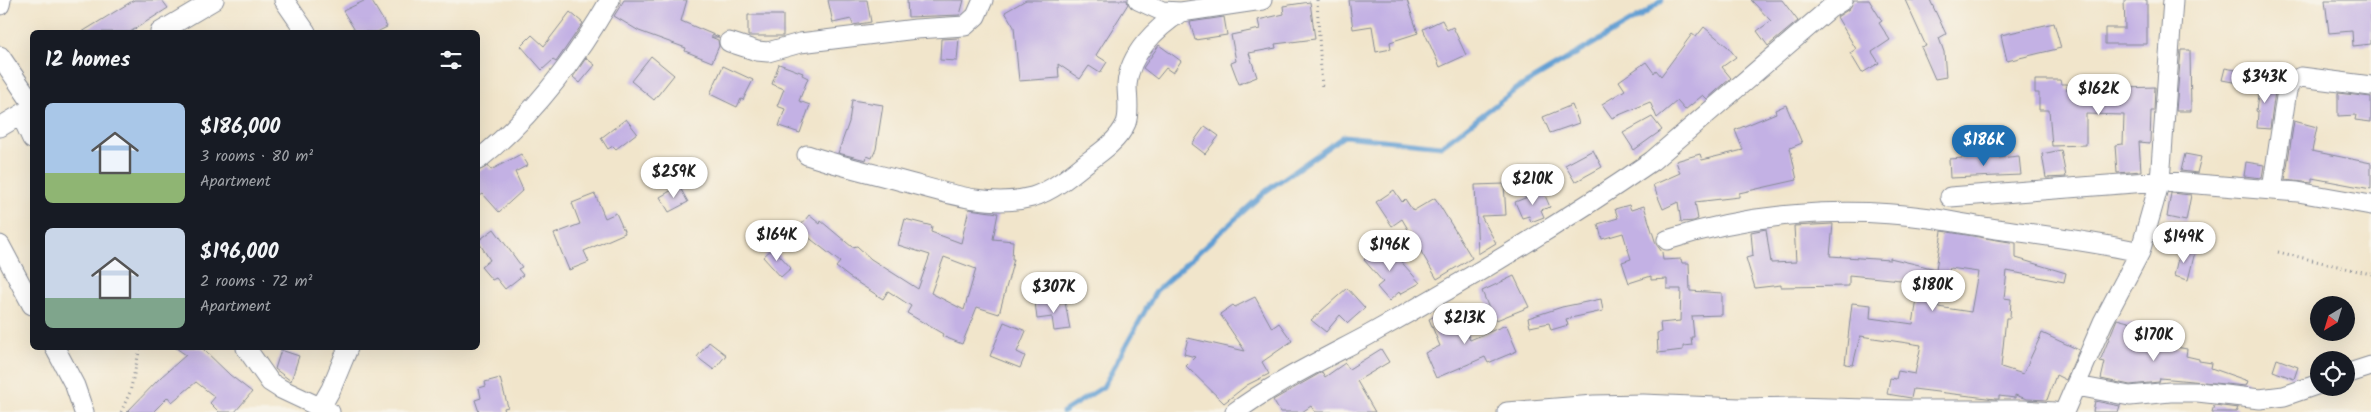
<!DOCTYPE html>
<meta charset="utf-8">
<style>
:root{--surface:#171b24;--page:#242831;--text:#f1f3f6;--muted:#9ea1a6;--accent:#1f6fb2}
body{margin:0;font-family:Kalam,sans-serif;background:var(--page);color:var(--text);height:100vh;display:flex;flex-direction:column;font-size:19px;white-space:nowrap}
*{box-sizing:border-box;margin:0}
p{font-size:16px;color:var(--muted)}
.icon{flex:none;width:28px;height:28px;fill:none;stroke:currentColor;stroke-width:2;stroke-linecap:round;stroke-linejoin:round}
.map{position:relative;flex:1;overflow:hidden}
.side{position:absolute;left:30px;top:30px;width:450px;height:320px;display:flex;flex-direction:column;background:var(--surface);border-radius:8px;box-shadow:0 5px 20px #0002}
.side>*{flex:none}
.needle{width:32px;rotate:218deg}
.buttons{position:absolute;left:2310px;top:296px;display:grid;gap:10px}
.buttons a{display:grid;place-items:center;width:45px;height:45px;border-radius:50%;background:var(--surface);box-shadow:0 5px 20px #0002;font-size:25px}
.price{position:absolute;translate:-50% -42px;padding:0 11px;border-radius:18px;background:#fff;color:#222;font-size:16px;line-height:32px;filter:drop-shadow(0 1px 2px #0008)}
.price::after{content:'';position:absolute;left:50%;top:30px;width:15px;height:11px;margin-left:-8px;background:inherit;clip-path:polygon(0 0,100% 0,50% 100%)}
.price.current{background:var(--accent);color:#fff}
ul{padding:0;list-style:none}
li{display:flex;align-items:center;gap:15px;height:125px;padding:0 15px}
li span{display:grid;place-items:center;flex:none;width:140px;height:100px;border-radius:8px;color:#555}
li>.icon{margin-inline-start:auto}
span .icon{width:60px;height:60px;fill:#fffc;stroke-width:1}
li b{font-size:21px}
h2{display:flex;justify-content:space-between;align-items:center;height:60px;padding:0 15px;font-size:21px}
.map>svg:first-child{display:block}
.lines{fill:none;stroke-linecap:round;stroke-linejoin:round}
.stream{stroke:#629fd3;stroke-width:5}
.building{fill:#c3b1e4;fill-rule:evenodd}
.minor-casing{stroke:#868a94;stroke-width:21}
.path{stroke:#868a94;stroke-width:3;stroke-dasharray:1 4;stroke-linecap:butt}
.minor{stroke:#fff;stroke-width:19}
</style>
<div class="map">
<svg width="2371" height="412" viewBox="0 0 2371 412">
<rect width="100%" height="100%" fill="#f7f3e8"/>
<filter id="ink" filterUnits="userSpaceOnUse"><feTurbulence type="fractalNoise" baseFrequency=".02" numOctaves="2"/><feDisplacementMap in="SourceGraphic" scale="10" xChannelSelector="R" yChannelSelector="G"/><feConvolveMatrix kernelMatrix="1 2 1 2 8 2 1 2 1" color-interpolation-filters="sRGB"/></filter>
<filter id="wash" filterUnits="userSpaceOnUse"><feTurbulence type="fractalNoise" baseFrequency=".0096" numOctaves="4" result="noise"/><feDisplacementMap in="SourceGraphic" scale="20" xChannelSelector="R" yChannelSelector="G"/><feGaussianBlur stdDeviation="1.12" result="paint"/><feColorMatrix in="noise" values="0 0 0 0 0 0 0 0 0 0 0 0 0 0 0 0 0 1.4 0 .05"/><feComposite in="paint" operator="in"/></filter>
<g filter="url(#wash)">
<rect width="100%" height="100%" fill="#f1e5cb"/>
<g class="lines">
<path class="stream" d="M1063,412L1103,387L1156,291L1266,191L1344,136L1441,146L1518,88L1647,12L1662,0"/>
</g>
<g id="blocks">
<path class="building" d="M134,0H162L168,8L130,32H82Z
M366,0H371L387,27L377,32H356L343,11Z
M624,0H687L681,21L719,37H711L718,40L719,46L712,62L685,51L686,48L639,31L614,16Z
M828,0H867L871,22L853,25L851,19L833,23Z
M907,0H964L960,15L908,17Z
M1026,0H1127L1128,4L1096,55L1107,62L1100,73L1089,66L1080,79L1058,64L1059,78L1019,81L1014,27L1005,12Z
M1349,0H1407L1418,33L1390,42L1391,49L1376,52L1372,26L1353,29Z
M1751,0H1782L1798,21L1768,46L1757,31L1771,21Z
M1854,0H1869L1882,21L1879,23L1890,40L1872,52L1879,63L1862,73L1850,53L1856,49L1837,17L1849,9Z
M1905,0H1930L1946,34L1939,38L1944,52L1946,77L1935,79L1921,47L1926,46Z
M2124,0H2147V44H2105V28H2125Z
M2325,0H2371V44L2353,46L2352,31L2329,33Z
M1310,2L1315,39L1275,44L1276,48L1249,53L1257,77L1239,84L1231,63L1236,61L1231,35L1260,29L1258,20L1284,14L1283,6Z
M570,12L583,23L556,62L553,60L542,70L521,46L532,35L544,46Z
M748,15H783V36H748Z
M1224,17L1227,35L1195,40L1190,22Z
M1442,20L1447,30L1453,27L1466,55L1440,67L1423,29Z
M2054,23L2061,48L2007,61L2001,35Z
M1704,27L1728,47L1736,57L1722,67L1731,78L1707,99L1703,95L1685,110L1677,101L1657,118L1650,102L1612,118L1602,104L1625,90L1619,81L1646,62L1654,73L1656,70L1661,76L1692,34L1696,37Z
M959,38L957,61L940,60L941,39Z
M1159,45L1181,61L1173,73L1166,68L1157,79L1143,68Z
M2181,50H2190L2191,111H2176Z
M651,56L674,75L654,100L631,81Z
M586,58L595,65L580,83L573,77Z
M779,64L803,73L802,75L808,78L799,101L810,105L800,133L779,126L785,109L777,106L784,89L772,84Z
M723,66L753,80L743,100L741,99L737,107L710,94Z
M2225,68L2257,74L2255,86L2222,80Z
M2035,80H2060L2061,84H2067V90L2155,87L2154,111H2151L2150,143L2139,142L2141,171L2117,173L2115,145L2123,144L2124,115L2086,114V145L2052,146L2049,110H2039V93H2035Z
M2260,80L2276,84L2270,129L2257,128L2258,112L2256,111Z
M2338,93L2371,97V122L2355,120L2356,115L2338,116Z
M852,100L883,105L876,149L872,158L867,156L866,160L838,153L849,122Z
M1572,105L1579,123L1550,133L1543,117Z
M1786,105L1802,143L1790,148L1797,180L1739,193V197L1695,202L1698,219L1694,221L1681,222L1678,202L1663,209L1653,185L1680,173L1676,161L1700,154L1702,160L1743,150L1735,130L1776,113L1775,110Z
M1652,117L1662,130L1634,150L1623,133Z
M626,119L637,133L616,149L613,146L608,149L601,138Z
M2294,121L2317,127L2312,151L2371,163V189L2312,178V183L2285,180Z
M1205,126L1219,136L1205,154L1192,144Z
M1593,150L1602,167L1575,182L1565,165Z
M2061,150L2066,177L2046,178L2042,154Z
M521,154L528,165L515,172L523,190L499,212L483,194L478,197V171L488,166L491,170Z
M2185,154L2201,157L2197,173L2181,171Z
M2019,156L2021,175L1950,178L1949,159L1978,157L1979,160Z
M2246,162L2264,165L2262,178L2244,176Z
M1504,184L1506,215L1481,216L1496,243L1478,254L1475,185Z
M679,186L688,202L669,212L660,197Z
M1394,190L1402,202L1405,199L1413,211L1435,198L1472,258L1437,279L1402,219L1392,226L1376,202Z
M1543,191L1550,207L1541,210L1544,217L1531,222L1529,216L1522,218L1515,202Z
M2171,193L2191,195L2186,221L2167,217Z
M595,194L605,218L616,213L625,233L584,251L589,262L569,270L554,234L580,224L572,203Z
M1629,205L1631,210L1644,206L1656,244L1662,252L1663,260L1681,259L1682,263H1689L1690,291L1722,293V315L1692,316L1694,337H1691L1692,345L1683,346V350L1658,353L1657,333L1661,332L1660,323L1680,321L1681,289H1667V279L1651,280V276L1629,283L1622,262L1631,259L1623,233L1602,239L1598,224L1618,218L1615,209Z
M969,209L998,213L993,239L1013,241L1012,259H1014L999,314L977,307L962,344L942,336L943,334L907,313L911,306L888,291L883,299L849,277L836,267L840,262L798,229L809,215L820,224L821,221L852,247L857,246L871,259L918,289L930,255L898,245L905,219L932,226L931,232L961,243ZM944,257L976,269L964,310L931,293Z
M1833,224L1830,256L1890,260V258L1936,269L1942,231L2016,243V258L2066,273L2064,282L2007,271L2004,298L2011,299L2010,318H2006L2001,367L2023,374L2042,333L2079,350L2066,380L2056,375L2047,400L2027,399L2015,395V398L1999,396V399H1995L1913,389L1911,398L1887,394L1890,378L1896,379L1898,371L1915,374L1921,345L1860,336L1853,365L1845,364L1852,303L1871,305L1870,318L1913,324L1918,293L1908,292L1911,281L1849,275V286L1781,287V285L1755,288L1746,258L1753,256L1751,232L1766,229L1771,263L1796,262L1794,226ZM1950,268L1978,272L1971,312L1938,307Z
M494,229L522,267L518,269L523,275L505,289L496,278L492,280L481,267L490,260L478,241Z
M1382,240L1420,283L1400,294L1399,292L1389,301L1377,287L1383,282L1364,260Z
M773,248L791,268L781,277L763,257Z
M2180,249L2195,252L2188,280L2174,276Z
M1514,276L1529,307L1494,321L1482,291Z
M1347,288L1365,308L1348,323L1340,315L1326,332L1311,320Z
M1255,297L1272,328L1279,323L1292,341L1262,362L1269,374L1247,385L1224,403L1186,366L1195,357L1184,354L1188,338L1245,351L1220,314L1233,305L1235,307Z
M1601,299L1603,311L1566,319L1568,325L1551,330L1549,323L1530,327L1528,318L1562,307Z
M1052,300V304L1065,302L1070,329L1054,331L1052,317L1037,319L1035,302Z
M1444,311L1449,319L1458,315L1470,340L1506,325L1517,351L1488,363L1485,357L1436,378L1425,353L1440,346L1429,319Z
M2117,319L2136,324L2133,339L2187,349L2186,356L2199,359V361L2212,363L2211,368L2248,381L2246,386L2160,378L2159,382L2130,385L2101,379L2105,362L2100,361Z
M1004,322L1026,331L1017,352L1025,356L1020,368L990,356Z
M709,342L726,355L714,370L697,357Z
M176,348H202L230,375L252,392L235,412H219L210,403L215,397L196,382L172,402L168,397L153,412H127L161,377L186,355Z
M1381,349L1389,362L1357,381L1375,412H1315L1311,406L1302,412H1280L1273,400L1322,372L1325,377L1345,363L1349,369Z
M281,350L299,356L291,381L275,369Z
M2277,359L2298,367L2294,379L2273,371Z
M500,378L508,407L504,408L505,412H479L475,400L481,398L479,388L486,386L485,382Z
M2095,401L2120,406L2118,412H2093Z
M2214,405L2238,408L2236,412H2212Z"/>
</g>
</g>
<g filter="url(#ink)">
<use href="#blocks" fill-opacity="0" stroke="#868a94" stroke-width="1"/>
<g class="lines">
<defs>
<path id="minor" d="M284,0L306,32
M1138,0L1162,11L1181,12L1262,0
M0,5L1,0
M160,32L214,0
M729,42L757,51L768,52L800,43L916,29L965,26L976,16L983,0
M0,56L32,103
M21,115L32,139
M0,127L32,108
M807,155C837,165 867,172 898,180C942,191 987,209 1032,197C1052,191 1070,176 1086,163C1100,153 1119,140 1126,123C1130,112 1127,97 1127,85C1129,54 1156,28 1181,12
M478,160C532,117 576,59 610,0
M2272,190L2287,90L2292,81L2301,77L2371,86
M1950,197L2160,181L2298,192L2371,205
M1667,240C1750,213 1843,206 1930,218C1950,221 1970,225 1990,228C2040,235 2090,241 2140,252
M0,245L32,305
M55,348L75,386L84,412
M246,348L270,382L281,389L330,412
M2346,374L2371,366
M2077,386L2130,396L2170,392H2198L2260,399L2284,396L2319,384
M318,412L331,389L348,348
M1235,412C1276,382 1322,360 1367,336C1464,282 1561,224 1652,161L1829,9L1843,0
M1507,412L1594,405L1643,404L1739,408L1793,407L1904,410H2023L2054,412
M2064,412L2103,322L2140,252L2160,181L2173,0"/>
</defs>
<use href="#minor" class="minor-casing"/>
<path class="path" d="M1317,0L1322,89
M2278,252L2371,274
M121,412L130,392L140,348"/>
<use href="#minor" class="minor"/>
</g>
</g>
</svg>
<div class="buttons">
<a><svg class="needle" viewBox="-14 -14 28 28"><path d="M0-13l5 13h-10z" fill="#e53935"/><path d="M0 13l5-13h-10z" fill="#9ea1a6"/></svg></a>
<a><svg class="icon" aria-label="locate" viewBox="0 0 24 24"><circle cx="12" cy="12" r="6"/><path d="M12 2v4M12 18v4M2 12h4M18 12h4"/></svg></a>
</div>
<b class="price" style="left:2265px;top:104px">$343K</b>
<b class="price" style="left:2099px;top:116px">$162K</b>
<b class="price current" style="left:1984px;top:167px">$186K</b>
<b class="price" style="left:674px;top:199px">$259K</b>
<b class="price" style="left:1533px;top:206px">$210K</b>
<b class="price" style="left:777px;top:262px">$164K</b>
<b class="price" style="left:2184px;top:264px">$149K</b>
<b class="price" style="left:1390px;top:272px">$196K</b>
<b class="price" style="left:1933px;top:312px">$180K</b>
<b class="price" style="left:1054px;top:314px">$307K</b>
<b class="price" style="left:1465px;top:345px">$213K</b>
<b class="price" style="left:2154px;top:362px">$170K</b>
<section class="side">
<h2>12 homes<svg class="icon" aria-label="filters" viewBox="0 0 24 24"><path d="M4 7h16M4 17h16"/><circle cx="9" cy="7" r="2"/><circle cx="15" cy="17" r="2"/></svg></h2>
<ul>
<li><span style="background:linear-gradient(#a9c7e8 70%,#8fb573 0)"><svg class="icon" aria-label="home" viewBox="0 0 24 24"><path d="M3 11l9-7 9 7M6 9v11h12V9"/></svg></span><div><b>$186,000</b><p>3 rooms · 80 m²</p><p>Apartment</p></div></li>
<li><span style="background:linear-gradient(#c9d6e8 70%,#7fa58c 0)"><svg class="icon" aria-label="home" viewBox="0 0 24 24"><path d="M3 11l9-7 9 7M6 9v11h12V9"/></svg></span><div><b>$196,000</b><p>2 rooms · 72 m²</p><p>Apartment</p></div></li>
</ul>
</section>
</div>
